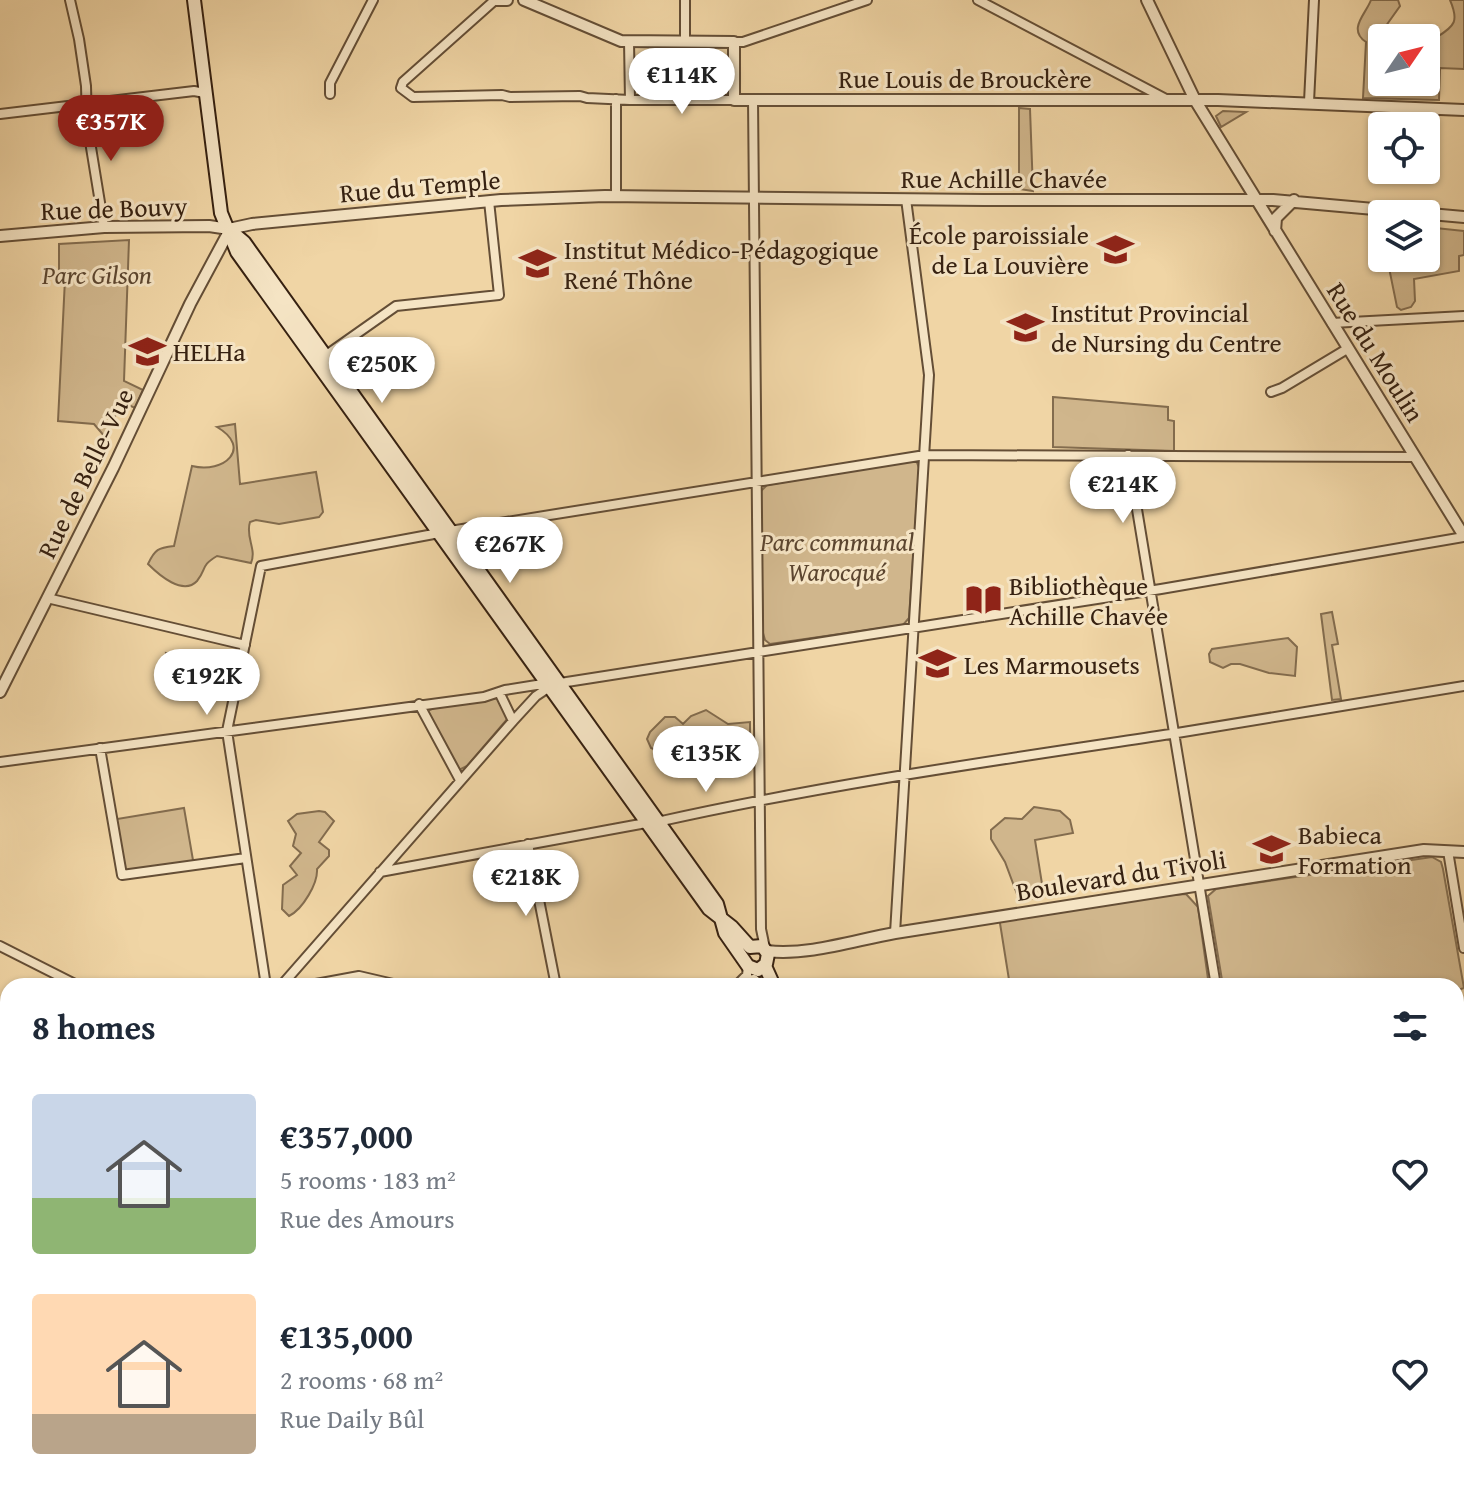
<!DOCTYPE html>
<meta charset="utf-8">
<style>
:root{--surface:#fff;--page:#f2f2f3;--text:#1f2937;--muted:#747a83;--accent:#8f2418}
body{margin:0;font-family:"Gentium Book Plus",serif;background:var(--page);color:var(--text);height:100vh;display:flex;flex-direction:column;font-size:30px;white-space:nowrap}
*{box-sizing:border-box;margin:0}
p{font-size:26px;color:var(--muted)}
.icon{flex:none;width:44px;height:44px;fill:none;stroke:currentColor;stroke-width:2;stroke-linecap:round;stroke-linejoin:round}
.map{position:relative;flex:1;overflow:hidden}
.side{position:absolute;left:0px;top:978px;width:1464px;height:514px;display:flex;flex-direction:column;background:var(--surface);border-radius:24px 24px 0 0;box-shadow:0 2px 6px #0004}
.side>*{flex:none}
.needle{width:52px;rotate:55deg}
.controls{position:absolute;left:1368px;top:24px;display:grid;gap:16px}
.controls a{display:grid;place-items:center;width:72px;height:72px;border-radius:8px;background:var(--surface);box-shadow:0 2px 6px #0004;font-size:40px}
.price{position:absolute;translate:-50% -68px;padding:0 18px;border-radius:28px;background:#fff;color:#222;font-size:26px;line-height:52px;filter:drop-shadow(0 2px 4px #0008)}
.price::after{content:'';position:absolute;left:50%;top:48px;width:24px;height:18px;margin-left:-12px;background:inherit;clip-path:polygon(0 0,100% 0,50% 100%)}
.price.selected{background:var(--accent);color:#fff}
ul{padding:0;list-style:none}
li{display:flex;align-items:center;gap:24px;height:200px;padding:0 32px}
li span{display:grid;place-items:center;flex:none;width:224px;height:160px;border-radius:8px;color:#555}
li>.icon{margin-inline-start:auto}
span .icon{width:96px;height:96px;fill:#fffc;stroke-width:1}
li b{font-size:34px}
h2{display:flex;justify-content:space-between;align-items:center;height:96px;padding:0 32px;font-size:34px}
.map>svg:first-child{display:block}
.green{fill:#d0b68c;stroke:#836c4e;stroke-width:2}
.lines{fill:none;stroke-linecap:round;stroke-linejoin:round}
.minor-casing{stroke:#644e36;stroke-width:12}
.tertiary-casing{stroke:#644e36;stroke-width:14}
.secondary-casing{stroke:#362111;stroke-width:16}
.minor{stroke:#f5e4c4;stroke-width:8}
.tertiary{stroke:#f5e4c4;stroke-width:10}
.secondary{stroke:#f5e4c4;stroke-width:12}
.labels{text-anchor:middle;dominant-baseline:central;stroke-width:6;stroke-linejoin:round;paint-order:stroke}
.street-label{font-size:26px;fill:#362111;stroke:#f5e4c4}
.poi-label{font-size:26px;fill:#362111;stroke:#f5e4c4;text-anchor:start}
.park-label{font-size:26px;font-style:italic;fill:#5c4630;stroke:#f5e4c4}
</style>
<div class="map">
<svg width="1464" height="1491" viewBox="0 0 1464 1491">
<rect width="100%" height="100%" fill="#f0d5a5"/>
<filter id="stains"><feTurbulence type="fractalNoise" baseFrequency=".0025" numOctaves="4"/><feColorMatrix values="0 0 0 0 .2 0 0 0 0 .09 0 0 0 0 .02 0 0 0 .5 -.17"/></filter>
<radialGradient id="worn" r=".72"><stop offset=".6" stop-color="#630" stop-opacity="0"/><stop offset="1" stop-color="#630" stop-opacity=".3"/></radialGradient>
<path class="green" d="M1371,0H1398L1400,6L1383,30L1382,82H1426V41H1437V37C1455,26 1459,21 1450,0H1464V69L1440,68L1439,100L1363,98L1366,42C1347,29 1366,14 1371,0Z
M1019,108L1030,109L1033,191L1019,189Z
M1223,111L1246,112L1221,127L1216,116Z
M1426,227L1464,231V255L1459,256V271L1414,279L1415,301L1411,307L1401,310L1397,307L1387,258H1426Z
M129,240L124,381L143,390L135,408L122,402L105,437L94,424L58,421L65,279L59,278V244Z
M1053,397L1168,407V420L1174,421V451L1053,447Z
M235,424L240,484L316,472L323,512L319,517L279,524L256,520L250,522C245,537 257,549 251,563L217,556C200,566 207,569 197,581C183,596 159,575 148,564C155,549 158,548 174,546L192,466C224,474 253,448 217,427Z
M916,460L919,468L909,618L903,625L770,644L765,640L763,633L760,492L767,485Z
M1332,612L1338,644L1332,645L1341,699L1332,700L1321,614Z
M1288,638L1297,647L1295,676L1269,673L1240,664H1231L1223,668L1210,662L1209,654L1212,649Z
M166,653L238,668L231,702L195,681L169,671Z
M499,698L509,717L467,766L459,770L427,711L439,706Z
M706,710L728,724L750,722V734L738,740V736L723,737L721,745L724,753C718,788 681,773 673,747L663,753L651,748L647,739L650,732L665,717H675L683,724L691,716Z
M1034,807L1060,811L1070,820L1073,833L1035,840L1043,890L1035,899L1017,894L1005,862L991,839V830L1005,818L1022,819Z
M184,808L194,866L125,876L111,820Z
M319,811L325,812L334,821L319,842L329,850V856L317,869C318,883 303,909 289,916L282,909L283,885L297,875L290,866L301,853L293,846L296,834L288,821L297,814Z
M1432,857L1441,862L1443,869L1464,988L1458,990L1464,1027V1308L1456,1309V986H1223L1208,896L1216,889L1228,887Z
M1186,894L1198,907L1209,986H1010L999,917L1121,899Z
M0,1037L8,1043V1328L0,1333Z
M31,1484H125L123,1491H25Z
M168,1484H179L181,1489L186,1484H203L211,1491H153Z
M398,1484L633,1485L647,1484V1491H401Z
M1303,1484H1383L1382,1491H1304Z"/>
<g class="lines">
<defs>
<path id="minor" d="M70,0L79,39L86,86L87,123L104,227
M495,0L403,82L401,88L413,97L502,95L510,97L580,96L587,98L630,100H734
M978,0L1166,99
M629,41L630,100
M685,42V0
M734,42H743L867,0
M330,94V83L373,0
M616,99V197
M753,100L761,929L765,948
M1309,102L1314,0
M0,114L194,91L205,93
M1332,323L1464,316
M325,356L396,306L499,295L489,201
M1271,392L1282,388L1347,349
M1128,455L1216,986
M47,598L245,645
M499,692L513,721
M419,704L460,780
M100,748L122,875L246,858
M0,762L484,697L505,690L549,683
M657,822C827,784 999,760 1171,734C1269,718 1366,702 1464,686
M528,844L556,986
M1448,851L1464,948
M380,872L646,823
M895,933L929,375L906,199
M0,946L79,986
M747,980L754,979L762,986
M266,986L227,731L261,566L450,531L925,455L1415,457
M281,986L513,721L536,696L554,684L1161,589L1464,537
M305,986L359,976L402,986
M736,986L747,975L748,966
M1456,1317H1464
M0,1343L8,1337
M0,1402L8,1403
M203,1484L211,1491
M701,1484L703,1491
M1105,1484L1115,1491
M1297,1484L1298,1491
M1249,1488L1250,1491"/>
<path id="tertiary" d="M496,0H507
M524,0L621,41L734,42V100H1218L1464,110
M1147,0L1195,100L1464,536
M1275,231L1276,218L1294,200
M0,236L104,227L209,226L229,229L252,224L501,200L605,196L984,200H1273L1464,217
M0,692L113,468L190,304L227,235
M767,951C808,956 855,940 895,933L1424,850L1464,852"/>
<path id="secondary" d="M194,0L221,213L237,252L709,909L732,927L750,947
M231,231L244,242L717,904L725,933L748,966L758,970
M750,947L762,946L768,954L766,964L758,970
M765,966L774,986
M999,1484L1000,1491"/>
</defs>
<use href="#minor" class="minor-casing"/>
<use href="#tertiary" class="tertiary-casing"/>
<use href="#secondary" class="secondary-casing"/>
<use href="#minor" class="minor"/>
<use href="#tertiary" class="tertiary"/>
<use href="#secondary" class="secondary"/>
</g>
<defs>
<symbol id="school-bare" viewBox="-9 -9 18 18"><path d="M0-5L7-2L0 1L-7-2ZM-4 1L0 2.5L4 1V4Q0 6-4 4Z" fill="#8f2418" stroke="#f5e4c4" stroke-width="2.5" paint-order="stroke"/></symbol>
<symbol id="university-bare" viewBox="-9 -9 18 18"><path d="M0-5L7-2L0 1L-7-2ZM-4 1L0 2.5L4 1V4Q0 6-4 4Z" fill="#8f2418" stroke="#f5e4c4" stroke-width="2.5" paint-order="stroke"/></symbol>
<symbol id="library-bare" viewBox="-9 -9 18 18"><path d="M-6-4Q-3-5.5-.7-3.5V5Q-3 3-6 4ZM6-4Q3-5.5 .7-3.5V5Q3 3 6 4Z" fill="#8f2418" stroke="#f5e4c4" stroke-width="2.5" paint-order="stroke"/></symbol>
</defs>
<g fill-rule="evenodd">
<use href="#school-bare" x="1090" y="224" width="51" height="51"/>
<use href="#school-bare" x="512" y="238" width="51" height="51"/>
<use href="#university-bare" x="1000" y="302" width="51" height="51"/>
<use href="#university-bare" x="122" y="326" width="51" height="51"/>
<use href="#library-bare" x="958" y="574" width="51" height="51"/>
<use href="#school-bare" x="912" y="638" width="51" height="51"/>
<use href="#school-bare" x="1246" y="824" width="51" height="51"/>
</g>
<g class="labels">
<g class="street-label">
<text x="965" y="78">Rue Louis de Brouckère</text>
<text x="1004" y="178">Rue Achille Chavée</text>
<text transform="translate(420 186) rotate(-5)">Rue du Temple</text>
<text transform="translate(114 208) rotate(-2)">Rue de Bouvy</text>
<text transform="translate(1376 352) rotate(58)">Rue du Moulin</text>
<text transform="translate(85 473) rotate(-64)">Rue de Belle-Vue</text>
<text transform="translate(1121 875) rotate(-9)">Boulevard du Tivoli</text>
</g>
<g class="poi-label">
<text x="1089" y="234" text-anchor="end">École paroissiale<tspan x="1089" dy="30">de La Louvière</tspan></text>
<text x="564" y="249">Institut Médico-Pédagogique<tspan x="564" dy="30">René Thône</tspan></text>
<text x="1051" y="312">Institut Provincial<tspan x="1051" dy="30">de Nursing du Centre</tspan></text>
<text x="173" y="351">HELHa</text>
<text x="1009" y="585">Bibliothèque<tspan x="1009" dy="30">Achille Chavée</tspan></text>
<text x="964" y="664">Les Marmousets</text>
<text x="1298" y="834">Babieca<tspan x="1298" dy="30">Formation</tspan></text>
</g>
<g class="park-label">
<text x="97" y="274">Parc Gilson</text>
<text x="837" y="541">Parc communal<tspan x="837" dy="30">Warocqué</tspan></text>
</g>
</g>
<rect width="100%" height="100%" filter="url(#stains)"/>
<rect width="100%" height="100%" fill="url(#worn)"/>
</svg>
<div class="controls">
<a><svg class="needle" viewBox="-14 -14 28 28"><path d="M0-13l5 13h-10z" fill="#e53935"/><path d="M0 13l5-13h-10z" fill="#747a83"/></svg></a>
<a><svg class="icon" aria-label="locate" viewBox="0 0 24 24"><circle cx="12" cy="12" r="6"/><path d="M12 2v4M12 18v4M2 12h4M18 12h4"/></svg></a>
<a><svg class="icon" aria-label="layers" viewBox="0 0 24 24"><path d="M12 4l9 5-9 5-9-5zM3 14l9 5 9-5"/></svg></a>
</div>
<b class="price" style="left:682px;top:116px">€114K</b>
<b class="price selected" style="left:111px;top:163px">€357K</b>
<b class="price" style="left:382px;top:405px">€250K</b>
<b class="price" style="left:1123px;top:525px">€214K</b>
<b class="price" style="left:510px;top:585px">€267K</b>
<b class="price" style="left:207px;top:717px">€192K</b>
<b class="price" style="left:706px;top:794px">€135K</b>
<b class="price" style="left:526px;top:918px">€218K</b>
<section class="side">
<h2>8 homes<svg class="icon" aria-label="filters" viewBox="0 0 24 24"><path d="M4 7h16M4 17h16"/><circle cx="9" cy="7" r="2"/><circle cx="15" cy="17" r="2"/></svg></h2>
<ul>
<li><span style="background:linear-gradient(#c9d6e8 65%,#8fb573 0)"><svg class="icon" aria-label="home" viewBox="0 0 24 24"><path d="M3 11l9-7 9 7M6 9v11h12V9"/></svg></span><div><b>€357,000</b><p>5 rooms · 183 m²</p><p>Rue des Amours</p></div><svg class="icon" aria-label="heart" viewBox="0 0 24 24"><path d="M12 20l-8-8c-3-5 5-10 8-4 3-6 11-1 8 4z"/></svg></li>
<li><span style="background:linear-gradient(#ffd9b3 75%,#b9a48a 0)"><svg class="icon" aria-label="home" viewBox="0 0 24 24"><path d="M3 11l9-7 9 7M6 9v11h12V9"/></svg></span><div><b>€135,000</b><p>2 rooms · 68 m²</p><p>Rue Daily Bûl</p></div><svg class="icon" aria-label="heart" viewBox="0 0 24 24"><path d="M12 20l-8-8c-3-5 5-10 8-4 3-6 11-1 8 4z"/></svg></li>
</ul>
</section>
</div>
